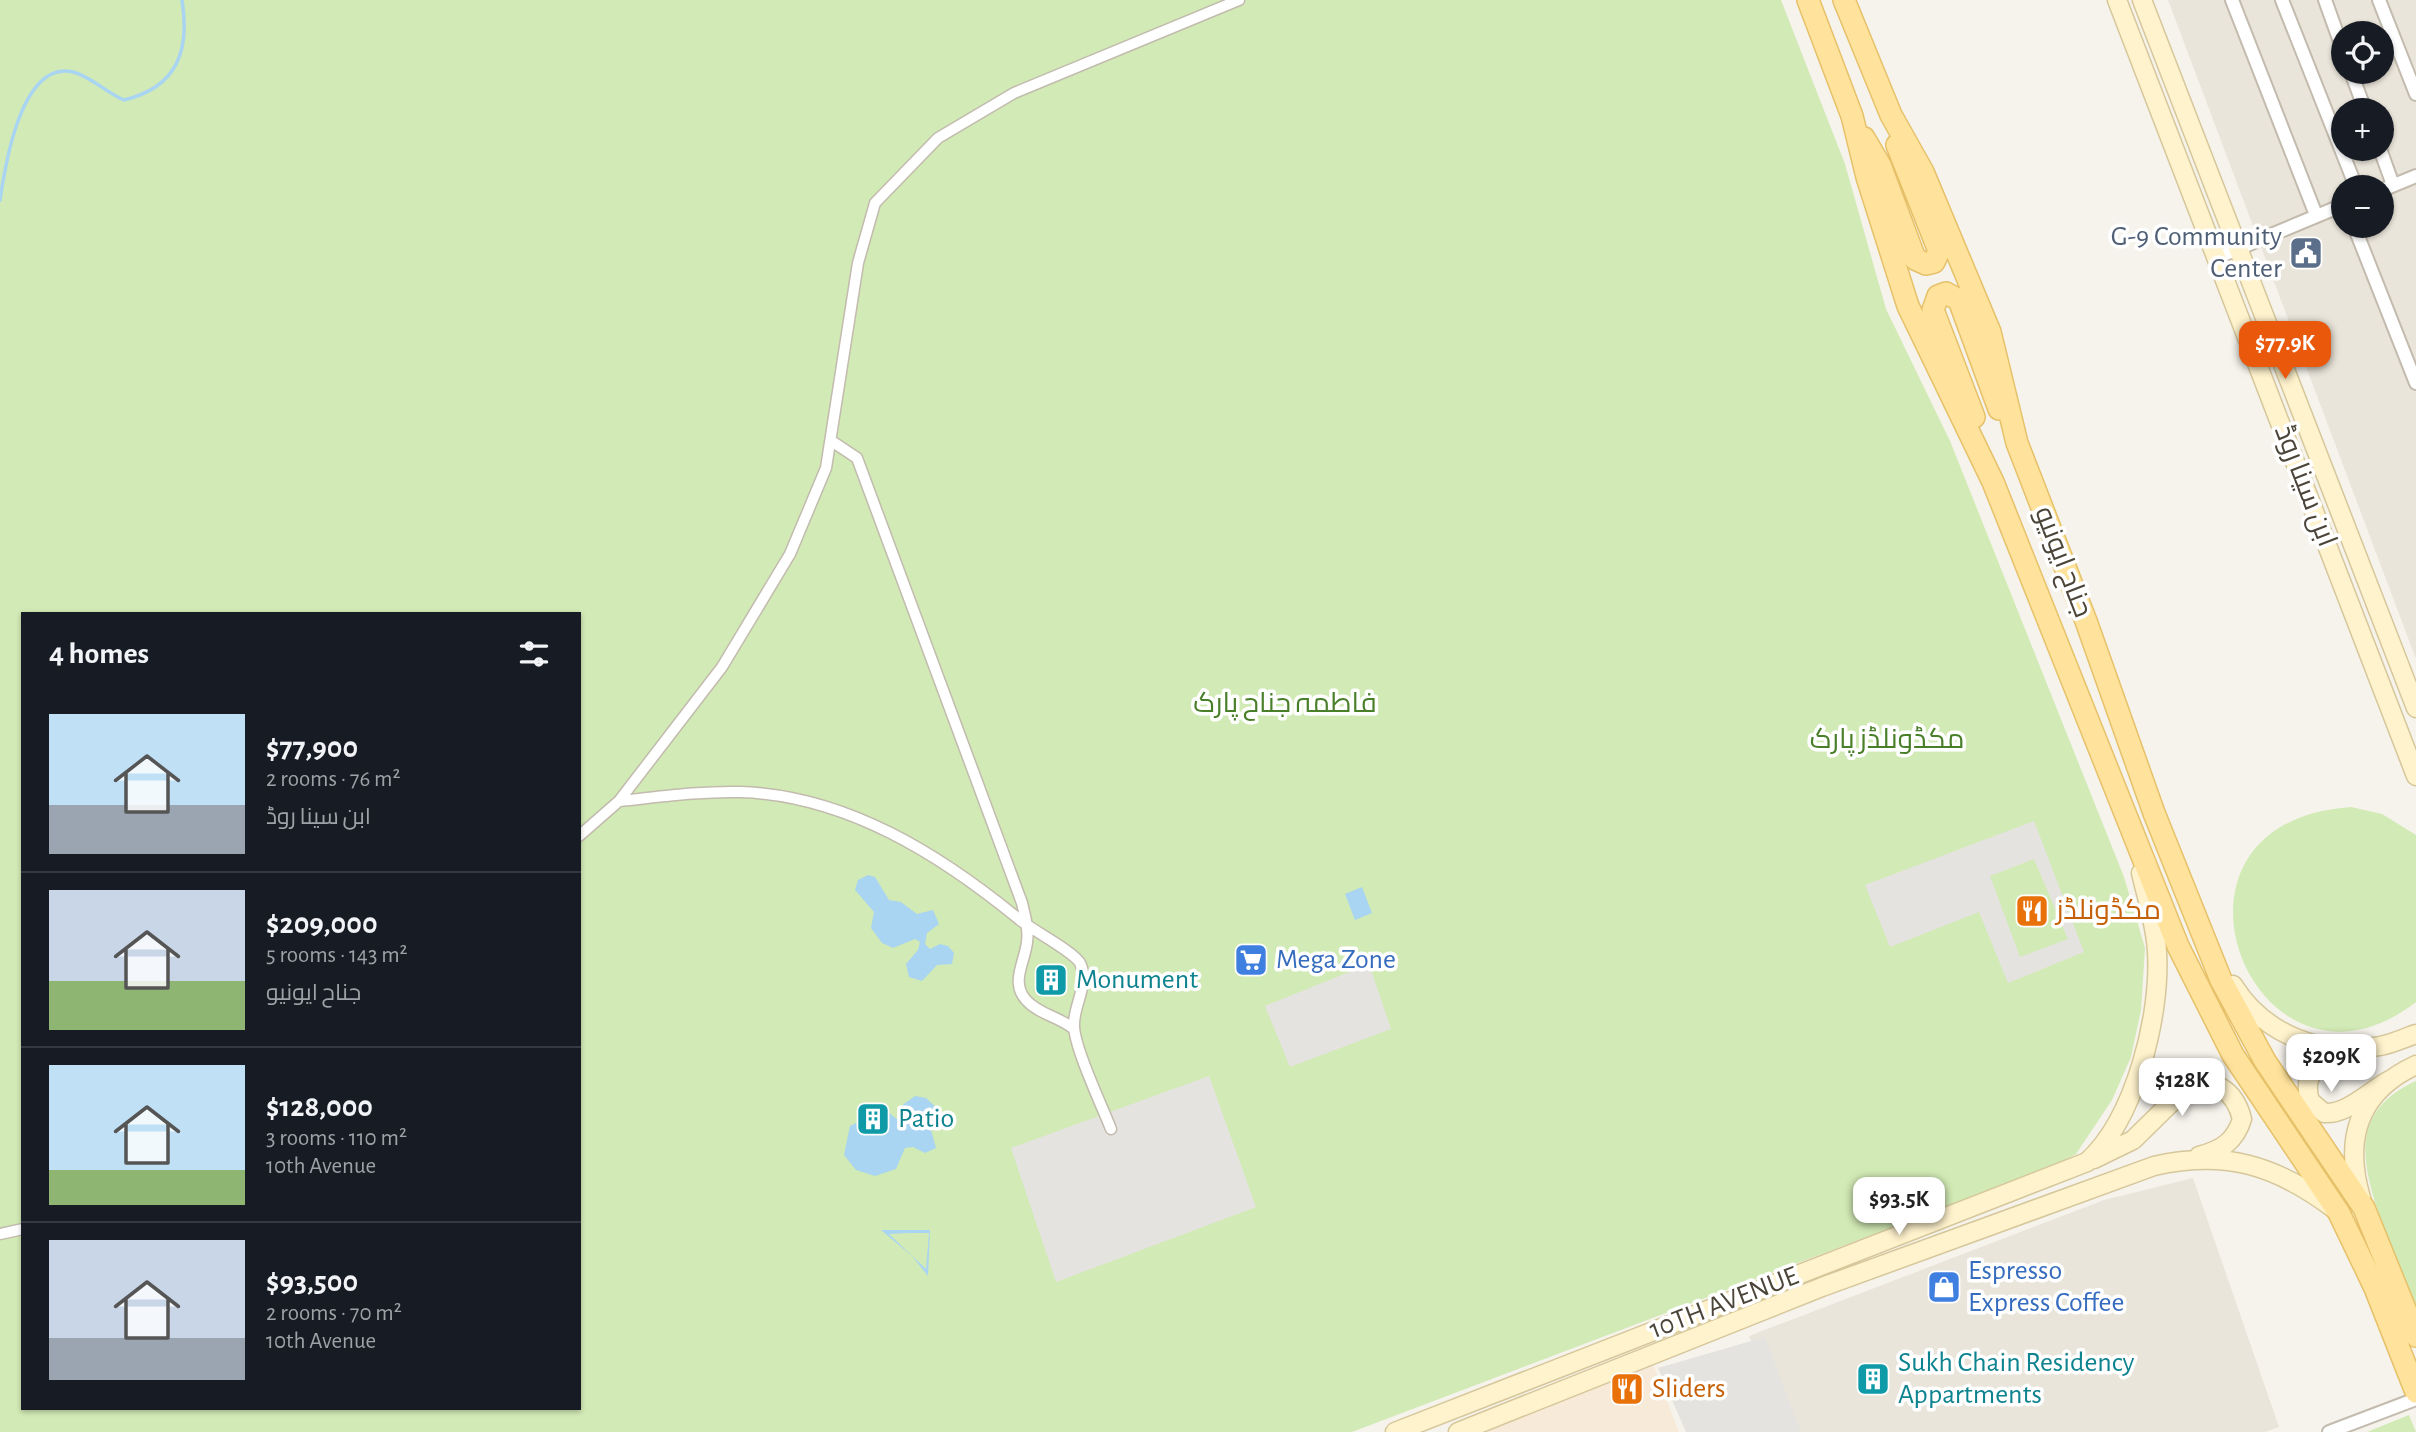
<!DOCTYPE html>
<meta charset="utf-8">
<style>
:root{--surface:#171b24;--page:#20242c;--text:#f1f3f6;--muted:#9ea1a6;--line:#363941;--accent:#ea580c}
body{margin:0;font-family:"Alegreya Sans",Cairo,sans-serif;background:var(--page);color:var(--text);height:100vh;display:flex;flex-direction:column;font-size:26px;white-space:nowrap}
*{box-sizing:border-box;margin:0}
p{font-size:23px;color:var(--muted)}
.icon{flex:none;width:38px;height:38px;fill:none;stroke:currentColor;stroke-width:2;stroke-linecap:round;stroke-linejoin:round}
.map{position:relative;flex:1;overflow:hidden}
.drawer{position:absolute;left:21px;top:612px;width:560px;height:798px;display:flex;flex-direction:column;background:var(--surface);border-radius:0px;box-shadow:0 2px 5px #0004}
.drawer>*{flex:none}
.fabs{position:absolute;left:2331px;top:21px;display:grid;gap:14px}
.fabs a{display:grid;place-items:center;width:63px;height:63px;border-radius:50%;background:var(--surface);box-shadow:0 2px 5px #0004;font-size:35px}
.price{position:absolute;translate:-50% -60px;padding:0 16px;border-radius:14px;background:#fff;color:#222;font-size:23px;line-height:46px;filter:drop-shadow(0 2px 4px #0008)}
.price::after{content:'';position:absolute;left:50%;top:42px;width:21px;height:16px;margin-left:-10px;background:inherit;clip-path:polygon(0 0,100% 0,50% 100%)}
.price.on{background:var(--accent);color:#fff}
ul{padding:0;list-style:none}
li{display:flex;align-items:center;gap:21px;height:175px;padding:0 28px}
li+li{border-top:2px solid var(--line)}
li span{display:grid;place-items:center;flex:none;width:196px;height:140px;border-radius:0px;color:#555}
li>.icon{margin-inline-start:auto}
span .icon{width:84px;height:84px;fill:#fffc;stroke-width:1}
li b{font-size:30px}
h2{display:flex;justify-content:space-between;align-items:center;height:84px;padding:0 28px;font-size:30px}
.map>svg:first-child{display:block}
.residential{fill:#eae5da;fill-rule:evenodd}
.commercial{fill:#f7ead8}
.green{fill:#d2eab5;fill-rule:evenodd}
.parking{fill:#e5e3e0;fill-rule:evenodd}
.water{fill:#a9d4f2;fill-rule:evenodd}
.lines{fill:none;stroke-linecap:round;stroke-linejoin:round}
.stream{stroke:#a9d4f2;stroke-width:3.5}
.pedestrian-casing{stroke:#c2bbae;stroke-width:13}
.minor-casing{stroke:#c2bbae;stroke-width:16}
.secondary-casing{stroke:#d6c79b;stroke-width:21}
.primary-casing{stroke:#e6c16a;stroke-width:24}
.pedestrian{stroke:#fff;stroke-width:10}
.minor{stroke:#fff;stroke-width:12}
.secondary{stroke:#fff3cd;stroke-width:18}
.primary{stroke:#ffe39c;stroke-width:21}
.labels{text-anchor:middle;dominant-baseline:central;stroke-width:7;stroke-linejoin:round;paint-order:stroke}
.service-label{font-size:28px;fill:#4e5e75;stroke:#fff;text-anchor:end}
.street-label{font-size:28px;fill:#4b4439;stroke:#fff}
.park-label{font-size:28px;fill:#4a7f2a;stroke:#fff}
.food-label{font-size:28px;fill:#c56008;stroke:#fff;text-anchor:start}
.shop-label{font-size:28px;fill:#366cbe;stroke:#fff;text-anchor:start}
.culture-label{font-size:28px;fill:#0d838f;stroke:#fff;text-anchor:start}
</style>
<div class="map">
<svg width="2416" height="1432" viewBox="0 0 2416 1432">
<rect width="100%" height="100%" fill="#f6f3ec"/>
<path class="residential" d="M2168,0H2416V659ZM2343,33H2382V72H2343ZM2343,110H2382V149H2343ZM2343,187H2382V226H2343Z
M2193,1178L2279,1427L2265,1432H1784L1749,1336L2104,1200Z"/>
<path class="commercial" d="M1653,1364L1679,1432H1472Z"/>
<path class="green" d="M0,0H1781L1845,164L1886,309L1950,441L2124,877L2145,948L2141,1010L2131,1057L2112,1100L2076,1154L2059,1164L1352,1432H0ZM23,614H579V1409H23Z
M2351,807L2382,814L2416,835V1002C2256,1126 2132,822 2351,807Z
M2416,1081V1322C2405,1294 2396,1265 2386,1236C2366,1175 2341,1115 2416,1081Z
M2409,1415L2416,1432H2367Z"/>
<path class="parking" d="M2034,821L2084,952L2008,983L1979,912L1890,947L1865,885ZM2034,859L2068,939L2020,957L1990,876Z
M1369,964L1391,1029L1290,1067L1265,1006Z
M1209,1076L1256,1207L1056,1282L1011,1148Z
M1765,1337L1801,1432H1686L1658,1368Z"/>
<path class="water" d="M868,875L875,877L889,900L901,902L917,914L933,910L939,924L927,933L925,944L930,949L940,944L948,946L954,953L952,964L937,965L922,981L909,977L906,964L918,950L920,942L915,939L893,948L882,943L871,928L874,912L855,890L858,880Z
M1362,887L1372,913L1355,920L1345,894Z
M915,1096L926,1098L940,1111L939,1120L930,1126L936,1148L925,1153L913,1147L905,1148L896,1169L875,1176L856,1170L844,1155L850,1126L860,1121L877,1125L888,1112L898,1120L901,1106Z
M881,1230H930L928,1276L912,1256ZM909,1233H929L926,1269L889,1234Z"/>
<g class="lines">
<path class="stream" d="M0,200C5,166 21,60 73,72C90,76 107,93 124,100C178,87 190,50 182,0"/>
<defs>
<path id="pedestrian" d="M833,442L857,458L1022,903C1025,916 1029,929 1027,942C1025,962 1010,982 1026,1000C1038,1014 1060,1017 1074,1029
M619,801C659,797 700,791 740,792C846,795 941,855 1020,920C1034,931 1074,952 1080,963C1090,983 1074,1004 1074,1024C1073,1045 1102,1106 1111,1129
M579,836L619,801L722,667L790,554L826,468L858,263L875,203L938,138L1014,93L1239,0
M0,1234L23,1229"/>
<path id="minor" d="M2232,0L2316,215
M2282,0L2356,187
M2325,0L2343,50
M2379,0L2416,94
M2351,72L2365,110
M2380,149L2393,185
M2382,190L2416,176
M2354,226L2416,383
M2216,258L2343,205
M2329,1432L2416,1399"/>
<path id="secondary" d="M2117,0L2416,776
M2142,0L2416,708
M2233,985C2264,1035 2322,1057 2380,1046C2392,1044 2404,1038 2416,1034
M2350,1054C2325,1062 2300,1068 2310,1101L2324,1113C2348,1115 2371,1089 2392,1079
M2094,1159L2133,1140L2185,1089C2213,1074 2235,1091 2242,1119C2235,1142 2221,1150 2199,1156
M2361,1198C2344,1140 2357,1092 2416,1065
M1395,1432L2087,1162C2135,1119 2161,1015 2157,952C2156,926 2147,899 2141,873
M1458,1432L1822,1287L2154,1166C2226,1150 2275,1165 2333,1208"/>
<path id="primary" d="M1808,0L1852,116L1867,177L1908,306L1993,482L2178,946L2233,1055L2339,1213L2375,1288L2416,1392
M1844,0L1891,115L1923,172L1990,332L2017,443L2086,621L2154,813L2221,980L2265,1061L2364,1208L2416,1336
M1864,138L1880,165L1915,259L1926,264L1934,262L1939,251L1897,145
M1974,417L1933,310L1938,296L1946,293L1959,300L1999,409"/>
</defs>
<use href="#pedestrian" class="pedestrian-casing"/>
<use href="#minor" class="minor-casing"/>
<use href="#secondary" class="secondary-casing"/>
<use href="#primary" class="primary-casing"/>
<use href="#pedestrian" class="pedestrian"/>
<use href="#minor" class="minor"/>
<use href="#secondary" class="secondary"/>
<use href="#primary" class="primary"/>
</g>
<defs>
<symbol id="civic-square" viewBox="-11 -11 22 22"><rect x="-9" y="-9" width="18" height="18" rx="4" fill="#5c6f8a" stroke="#fff"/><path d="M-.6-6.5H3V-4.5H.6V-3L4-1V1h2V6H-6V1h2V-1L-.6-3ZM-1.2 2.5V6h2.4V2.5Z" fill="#fff"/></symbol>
<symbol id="restaurant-square" viewBox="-11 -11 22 22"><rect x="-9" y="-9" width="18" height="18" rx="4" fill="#e8710a" stroke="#fff"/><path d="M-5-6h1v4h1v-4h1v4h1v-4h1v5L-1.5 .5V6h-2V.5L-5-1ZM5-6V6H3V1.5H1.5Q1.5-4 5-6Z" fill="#fff"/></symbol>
<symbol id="supermarket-square" viewBox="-11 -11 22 22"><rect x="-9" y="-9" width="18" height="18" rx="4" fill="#3f7fe0" stroke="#fff"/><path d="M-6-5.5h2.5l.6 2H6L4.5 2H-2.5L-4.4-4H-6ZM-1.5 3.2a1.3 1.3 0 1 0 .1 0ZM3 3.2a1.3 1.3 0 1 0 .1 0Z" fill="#fff"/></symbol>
<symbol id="building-square" viewBox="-11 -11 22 22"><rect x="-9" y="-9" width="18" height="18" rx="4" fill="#0f9aa8" stroke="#fff"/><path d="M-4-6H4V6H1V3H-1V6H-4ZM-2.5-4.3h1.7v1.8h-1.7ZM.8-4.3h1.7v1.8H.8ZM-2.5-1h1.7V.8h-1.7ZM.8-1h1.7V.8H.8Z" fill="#fff"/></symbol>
<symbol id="shop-square" viewBox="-11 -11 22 22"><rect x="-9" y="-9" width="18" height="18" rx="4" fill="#3f7fe0" stroke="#fff"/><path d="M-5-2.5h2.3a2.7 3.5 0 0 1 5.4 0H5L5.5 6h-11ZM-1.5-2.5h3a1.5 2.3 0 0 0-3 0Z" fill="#fff"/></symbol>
</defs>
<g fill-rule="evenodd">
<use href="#civic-square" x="2287" y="234" width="38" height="38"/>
<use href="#restaurant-square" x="2013" y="892" width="38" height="38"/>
<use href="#supermarket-square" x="1232" y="941" width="38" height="38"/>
<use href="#building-square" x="1032" y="961" width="38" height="38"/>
<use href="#building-square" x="854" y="1100" width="38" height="38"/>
<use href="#shop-square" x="1925" y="1268" width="38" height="38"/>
<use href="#building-square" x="1854" y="1360" width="38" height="38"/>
<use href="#restaurant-square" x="1608" y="1370" width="38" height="38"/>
</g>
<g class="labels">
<g class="service-label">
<text x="2282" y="237">G-9 Community<tspan x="2282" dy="32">Center</tspan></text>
</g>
<g class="street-label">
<text transform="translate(2305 486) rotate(69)">ابن سینا روڈ</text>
<text transform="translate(2063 562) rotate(69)">جناح ایونیو</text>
<text transform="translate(1724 1303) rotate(-21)">10TH AVENUE</text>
</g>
<g class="park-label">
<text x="1285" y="704">فاطمہ جناح پارک</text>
<text x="1887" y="740">مکڈونلڈز پارک</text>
</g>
<g class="food-label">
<text x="2056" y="911">مکڈونلڈز</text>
<text x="1652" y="1389">Sliders</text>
</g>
<g class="shop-label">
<text x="1276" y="960">Mega Zone</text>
<text x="1968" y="1271">Espresso<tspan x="1968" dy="32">Express Coffee</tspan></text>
</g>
<g class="culture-label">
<text x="1076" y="980">Monument</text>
<text x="898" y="1119">Patio</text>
<text x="1898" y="1363">Sukh Chain Residency<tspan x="1898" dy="32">Appartments</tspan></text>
</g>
</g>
</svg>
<div class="fabs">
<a><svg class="icon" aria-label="locate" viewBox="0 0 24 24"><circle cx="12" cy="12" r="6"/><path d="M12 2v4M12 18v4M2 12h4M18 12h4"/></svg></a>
<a>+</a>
<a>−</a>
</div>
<b class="price on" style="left:2285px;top:381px">$77.9K</b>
<b class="price" style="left:2331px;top:1094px">$209K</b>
<b class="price" style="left:2182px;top:1118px">$128K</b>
<b class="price" style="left:1899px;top:1237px">$93.5K</b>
<section class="drawer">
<h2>4 homes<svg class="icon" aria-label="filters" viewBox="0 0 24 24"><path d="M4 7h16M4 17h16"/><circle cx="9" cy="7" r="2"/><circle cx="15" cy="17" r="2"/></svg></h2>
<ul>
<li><span style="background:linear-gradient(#bfe0f5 65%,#9aa5b1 0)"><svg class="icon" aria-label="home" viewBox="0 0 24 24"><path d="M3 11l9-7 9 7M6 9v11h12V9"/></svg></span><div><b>$77,900</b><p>2 rooms · 76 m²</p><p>ابن سینا روڈ</p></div></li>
<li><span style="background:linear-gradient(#c9d6e8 65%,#8fb573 0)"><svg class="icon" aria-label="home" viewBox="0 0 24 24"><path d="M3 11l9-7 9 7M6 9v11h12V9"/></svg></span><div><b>$209,000</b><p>5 rooms · 143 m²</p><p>جناح ایونیو</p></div></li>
<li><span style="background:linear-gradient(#bfe0f5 75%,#8fb573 0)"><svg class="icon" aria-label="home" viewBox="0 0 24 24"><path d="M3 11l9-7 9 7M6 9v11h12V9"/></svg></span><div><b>$128,000</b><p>3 rooms · 110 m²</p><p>10th Avenue</p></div></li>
<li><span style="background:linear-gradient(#c9d6e8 70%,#9aa5b1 0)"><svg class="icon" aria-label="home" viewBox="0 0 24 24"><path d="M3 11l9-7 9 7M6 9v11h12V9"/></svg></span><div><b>$93,500</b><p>2 rooms · 70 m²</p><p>10th Avenue</p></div></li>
</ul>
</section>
</div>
